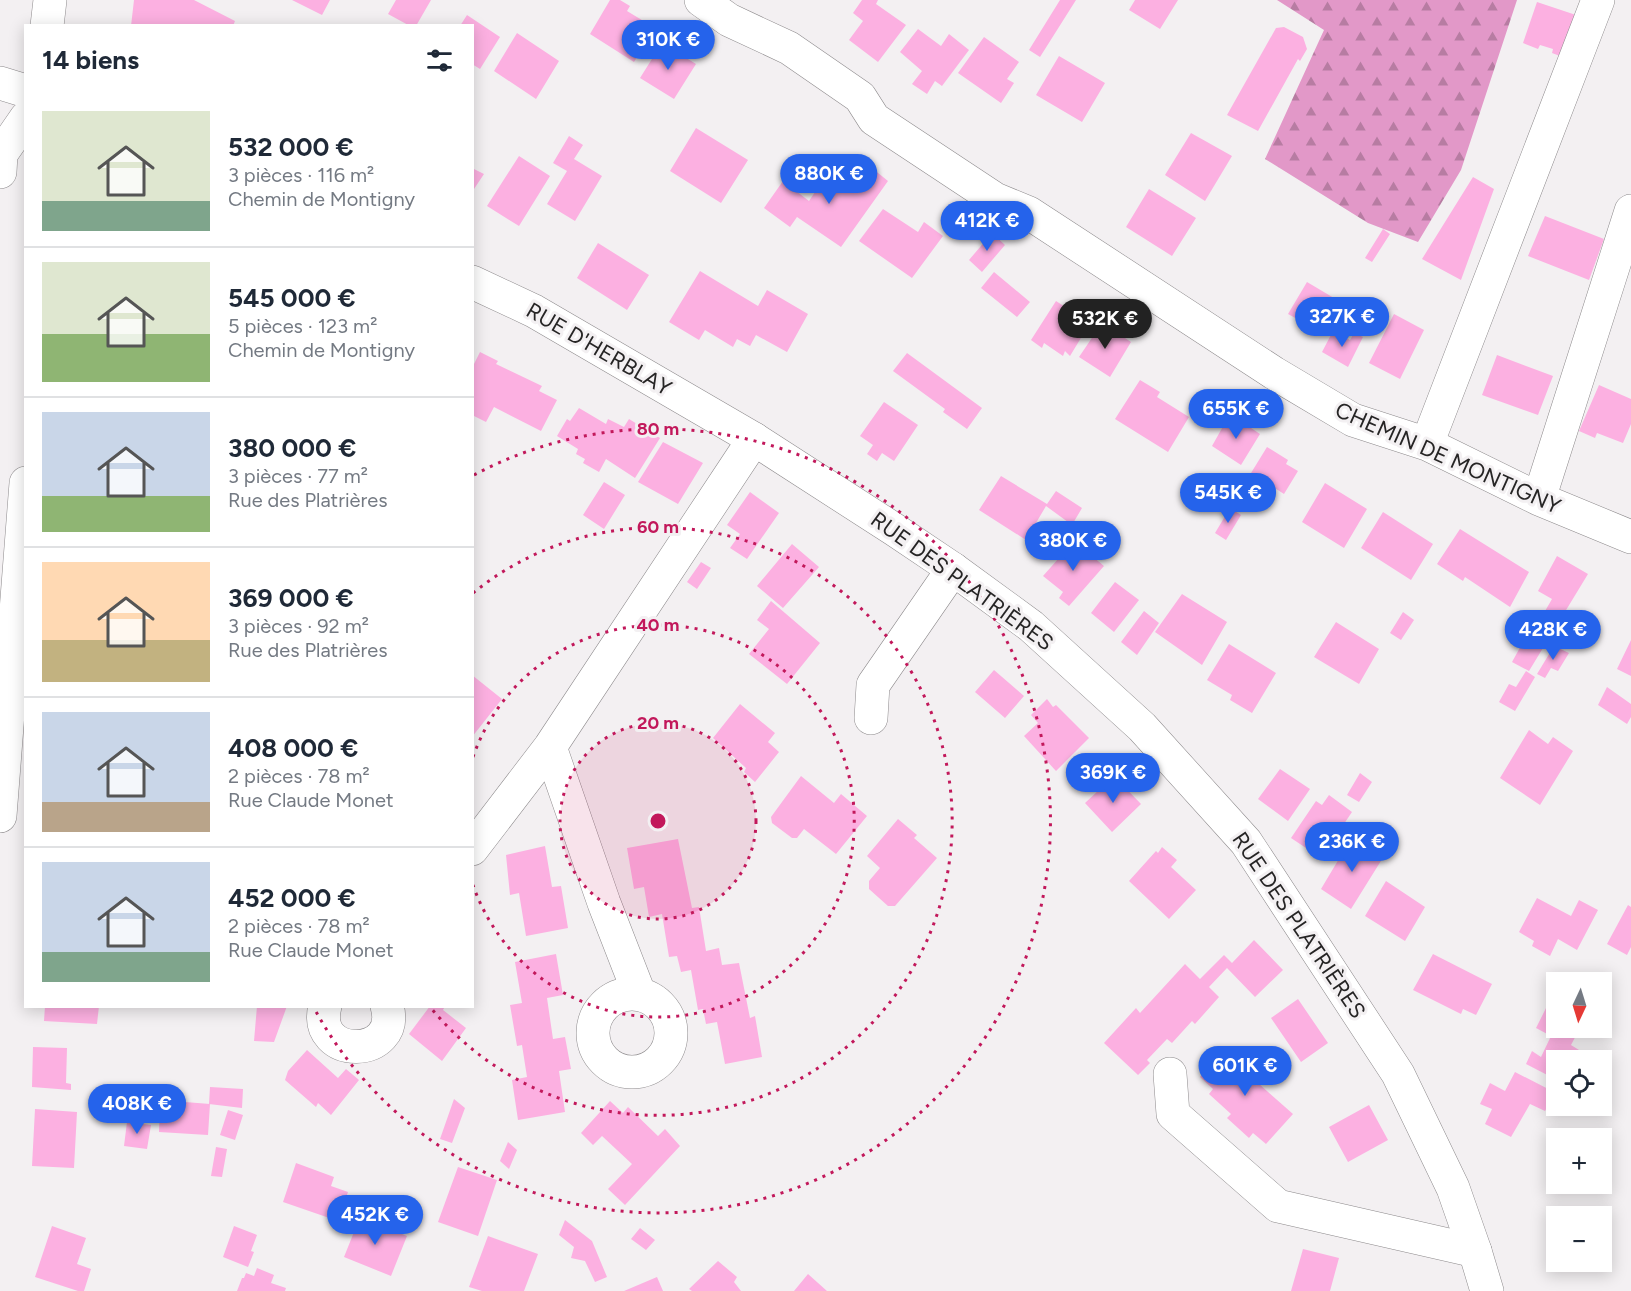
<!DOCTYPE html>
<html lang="fr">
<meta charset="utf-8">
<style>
:root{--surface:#fff;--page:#f2f2f3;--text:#1f2937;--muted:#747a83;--line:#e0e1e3;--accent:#2563eb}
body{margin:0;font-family:Figtree,sans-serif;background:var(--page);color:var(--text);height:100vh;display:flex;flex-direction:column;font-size:22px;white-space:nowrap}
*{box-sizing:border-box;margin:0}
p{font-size:20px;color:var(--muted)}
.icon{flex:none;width:33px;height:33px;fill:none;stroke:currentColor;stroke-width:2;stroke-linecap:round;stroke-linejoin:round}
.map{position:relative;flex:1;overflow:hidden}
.sheet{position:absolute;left:24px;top:24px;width:450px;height:984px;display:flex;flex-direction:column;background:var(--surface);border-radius:0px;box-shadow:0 3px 15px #0003}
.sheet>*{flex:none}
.needle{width:39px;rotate:184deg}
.tools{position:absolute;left:1546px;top:972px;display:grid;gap:12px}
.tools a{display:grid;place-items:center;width:66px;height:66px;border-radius:0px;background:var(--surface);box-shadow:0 3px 15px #0003;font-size:30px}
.price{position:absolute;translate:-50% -51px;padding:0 14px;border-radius:21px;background:var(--accent);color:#fff;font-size:20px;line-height:39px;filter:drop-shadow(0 2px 3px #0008)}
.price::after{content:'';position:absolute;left:50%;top:36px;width:18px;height:14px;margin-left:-9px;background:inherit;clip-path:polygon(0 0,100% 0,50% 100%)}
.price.active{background:#222;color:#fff}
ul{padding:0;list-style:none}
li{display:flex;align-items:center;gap:18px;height:150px;padding:0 18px}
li+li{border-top:2px solid var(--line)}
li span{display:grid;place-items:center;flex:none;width:168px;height:120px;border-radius:0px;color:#555}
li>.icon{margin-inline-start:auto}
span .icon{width:72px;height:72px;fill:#fffc;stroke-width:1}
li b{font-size:26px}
h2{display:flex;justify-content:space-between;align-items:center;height:72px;padding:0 18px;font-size:26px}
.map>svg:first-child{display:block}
.forest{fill:url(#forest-firs)}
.building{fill:#fcb0e1}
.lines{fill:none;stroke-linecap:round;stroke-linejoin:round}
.minor-casing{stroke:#8d8a8c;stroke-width:34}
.major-casing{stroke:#8d8a8c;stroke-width:34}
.minor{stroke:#fff;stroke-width:33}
.major{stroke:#fff;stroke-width:33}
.ring{fill:none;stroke:#c2185b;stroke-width:3;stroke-dasharray:3 6}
.labels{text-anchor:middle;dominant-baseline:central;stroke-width:6;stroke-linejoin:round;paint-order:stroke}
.street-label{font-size:22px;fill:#262525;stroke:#f3f0f2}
.centre{fill:#c2185b;stroke:#f3f0f2;stroke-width:3}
.ring-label{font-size:18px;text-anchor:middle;font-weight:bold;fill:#c2185b;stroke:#f3f0f2;stroke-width:6;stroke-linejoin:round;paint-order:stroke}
</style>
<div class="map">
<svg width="1631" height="1291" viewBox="0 0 1631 1291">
<defs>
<pattern id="forest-firs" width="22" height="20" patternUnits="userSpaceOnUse" patternTransform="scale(1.5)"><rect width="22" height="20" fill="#e298c8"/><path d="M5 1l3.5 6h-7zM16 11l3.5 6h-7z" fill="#b77ca2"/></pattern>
</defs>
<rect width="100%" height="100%" fill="#f3f0f2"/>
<path class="forest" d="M1277,0H1517L1461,170L1418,242L1368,223L1265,159L1324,30Z"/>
<path class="building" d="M134,0H194L235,21L233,26H131Z
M292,0H330L322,15Z
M396,0H431L416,26H410L388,14Z
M610,0H620L630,6L627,11L655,28L634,62L590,34Z
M862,0H878L876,4L906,25L878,62L849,40L863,21L853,13Z
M1060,0H1076L1040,57L1029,50Z
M1135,0H1178L1160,29L1129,10Z
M1537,2L1582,17L1568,59L1552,53L1553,49L1540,45L1538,49L1523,43Z
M467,15L500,37L480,69L472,64V26H460Z
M1284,27L1303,37L1307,49L1300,61L1298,59L1258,131L1227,115L1276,28Z
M918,29L941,46L949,34L969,50L942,86L935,81L927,94L912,84L922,71L900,52Z
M517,33L559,61L536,99L494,71Z
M984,37L1019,62L1007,79L1014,83L1001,103L958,73Z
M662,43L696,64L674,99L640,78Z
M1059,56L1105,83L1082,122L1036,95Z
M696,128L748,160L721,203L670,171Z
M1191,133L1232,156L1205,201L1165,175Z
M569,136L583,145L574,159L602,176L575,221L547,204L567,171L553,163Z
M519,156L550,176L519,226L487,206Z
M867,164L888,181L841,247L797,217L790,227L764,208L783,181L809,201L825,177L847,192Z
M472,168L484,174L472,192Z
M1473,177L1494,189L1461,280L1422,259Z
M1149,189L1196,218L1172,256L1126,227Z
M883,209L918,232L924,222L943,236L912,278L859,241Z
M1545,216L1604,239L1589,280L1528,256Z
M1383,229L1390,234L1372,262L1365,258Z
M992,233L1005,245L982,272L969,260Z
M598,243L649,275L627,310L577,278Z
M700,271L758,306L767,290L808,314L787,352L756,335L750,346L737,339L733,347L705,330L699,340L669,322Z
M994,272L1030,302L1017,317L981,288Z
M1307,282L1339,301L1321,332L1288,314Z
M1056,301L1090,323L1070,356L1065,351L1063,356L1044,343L1042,348L1031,340Z
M1394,314L1424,330L1400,379L1369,363Z
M1102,323L1131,342L1110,377L1079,357Z
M1333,331L1350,340L1354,333L1363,337L1348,367L1322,352Z
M480,352L498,361L496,364L542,386L539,391L557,400L541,431L494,407L486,422L472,415V368Z
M907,353L982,408L967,429L943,412L945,409L893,371Z
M1497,355L1553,376L1538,415L1482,395Z
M1140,380L1160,392L1157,397L1189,417L1168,452L1115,419Z
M1599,385L1631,399V424L1623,443L1597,433L1595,438L1579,431Z
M884,402L918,425L894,461L882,453L877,461L867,454L873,445L860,436Z
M579,408L606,424L608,419L624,427L629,419L660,438L635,478L606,459L599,472L583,463L585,459L576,454L578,449L557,436L567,419L570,421Z
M1230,414L1260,434L1241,465L1212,446Z
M663,442L703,463L678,504L638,482Z
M1267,447L1288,460L1286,464L1298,471L1284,494L1251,473Z
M1001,476L1047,504L1056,491L1082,508L1072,525L1046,506L1026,540L979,510Z
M604,482L625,495L604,529L583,515Z
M1325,483L1367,509L1344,548L1302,522Z
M750,492L779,513L747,559L730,548L740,534L727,525Z
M1230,508L1241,515L1226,540L1215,533Z
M1383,512L1433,544L1411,580L1361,548Z
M1460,529L1529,572L1510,607L1465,577L1463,581L1437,564Z
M1074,541L1104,566L1069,606L1059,598L1063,592L1043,576Z
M792,544L819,567L783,608L757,586Z
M1557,556L1588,574L1529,671L1512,662L1538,615L1541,618L1552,599L1538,591Z
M701,562L711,568L697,589L687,582Z
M1115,582L1139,600L1114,632L1091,613Z
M1182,594L1227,622L1202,665L1155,632Z
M771,601L820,643L787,684L749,654L769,629L757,620Z
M1144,611L1159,623L1137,655L1121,642Z
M1403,612L1414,620L1401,640L1390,633Z
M1336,622L1379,649L1359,684L1314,657Z
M1631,640V676L1617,669Z
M1229,644L1276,673L1252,713L1230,700L1232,695L1207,680Z
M1554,646L1569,653L1558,671L1551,668L1545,678L1537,674Z
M994,670L1024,696L1005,718L975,692Z
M1526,671L1535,677L1515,711L1499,702L1509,684L1516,687Z
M472,675L502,699L472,737Z
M1607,687L1631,704V717L1627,724L1598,705Z
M1047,699L1053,707L1056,705L1089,738L1056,771L1024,736L1038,723L1031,715Z
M740,704L775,733L768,742L779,752L755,782L744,772L746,768L713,738Z
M1529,730L1548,744L1553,737L1573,751L1540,805L1500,778Z
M1280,769L1310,789L1288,821L1258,799Z
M1360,773L1372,782L1359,802L1347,795Z
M801,776L834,803L841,794L867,816L836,854L804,829L797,838H792L772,823L771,817Z
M1114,776L1141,804L1112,832L1085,803Z
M1329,795L1352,812L1321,858L1291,838L1316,801L1322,805Z
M898,819L917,835L914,838L937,858L895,906H888L869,889V881L880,868L867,856Z
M1352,837L1384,856L1351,909L1321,889Z
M678,839L692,908L699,907L706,951L719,948L722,965L739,963L750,1018L755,1016L762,1057L725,1064L717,1022L706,1024L703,1009L698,1010L691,970L681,972L677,956L669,957L662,914L649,917L644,887L634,889L627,848Z
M545,846L552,887L561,886L568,928L526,936L519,893L510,895L506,855Z
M1162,847L1177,860L1171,867L1196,890L1169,919L1129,881L1156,851L1158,853Z
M1386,881L1425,907L1405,941L1365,916Z
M1537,898L1571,916L1579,900L1598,910L1577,950L1558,939L1550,956L1532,946L1534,941L1519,932Z
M1628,905L1631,907V947L1627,955L1607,944Z
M1254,940L1283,970L1255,997L1227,968L1209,987L1219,997L1195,1024L1192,1021L1172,1043L1167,1039L1147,1060L1150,1063L1138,1075L1104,1043L1136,1008L1140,1013L1185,964L1200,979L1224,955L1232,963Z
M556,954L563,995L547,998L553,1039L565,1037L571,1069L559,1071L565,1112L518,1120L512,1080L527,1077L522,1045L517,1046L510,1005L522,1003L515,962Z
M1433,954L1492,984L1476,1015L1463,1009L1461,1014L1413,990Z
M1298,999L1328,1043L1301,1062L1271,1018Z
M45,1006H99L97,1024L44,1021Z
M257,1006H287L274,1042L254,1041Z
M430,1006H445L443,1010L466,1028L442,1061L409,1034Z
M1546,1008L1557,1014V1028H1580L1571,1045L1587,1055L1584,1060H1557V1080L1526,1064L1532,1051L1541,1057L1551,1036L1536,1028Z
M33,1047L67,1048L66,1083L71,1084V1090L32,1087Z
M1227,1047L1262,1078L1258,1083L1293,1114L1266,1144L1253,1133L1249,1138L1227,1118L1231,1114L1209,1094L1213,1089L1200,1077Z
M307,1050L338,1078L346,1069L359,1080L331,1115L318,1103L316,1107L285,1080L288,1071Z
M1515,1072L1556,1093L1545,1111L1530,1104L1511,1137L1485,1124L1492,1109L1480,1104L1490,1083L1505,1091Z
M210,1087L243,1089L242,1108L209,1104Z
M454,1099L465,1108L452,1143L440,1139Z
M160,1100L210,1104L208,1135L159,1132Z
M610,1101L623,1113L628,1107L658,1136L665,1129L680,1146L625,1205L608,1189L632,1164L602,1136L593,1145L581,1133Z
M1369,1105L1388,1140L1348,1162L1329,1127Z
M35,1109L77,1112L74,1168L32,1166Z
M228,1110L243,1115L235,1140L220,1135Z
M127,1122L151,1125L147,1149L124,1146Z
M508,1142L517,1150L509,1169L500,1161Z
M216,1147L227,1149L222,1177L211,1176Z
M296,1163L334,1177L331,1186L348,1192L338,1221L283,1202Z
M458,1167L497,1180L478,1236L438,1222Z
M360,1217L407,1236L391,1276L344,1257Z
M565,1220L592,1241L607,1277L595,1282L585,1261L571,1258L574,1247L559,1235Z
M52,1226L86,1238L77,1264L91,1269L84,1291H78L35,1277Z
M234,1226L257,1235L251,1251L254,1252L248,1267L223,1257Z
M640,1228L655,1240L646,1250L631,1239Z
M488,1236L538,1254L524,1291H482L469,1287Z
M1303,1249L1339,1258L1330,1291H1291Z
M718,1261L737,1277L734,1282L741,1291H692L689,1289Z
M257,1268L274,1275L271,1283L286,1288L285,1291H237L242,1278H244L246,1273L254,1276Z
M808,1274L827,1291H794Z
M657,1277L663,1291H624Z"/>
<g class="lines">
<defs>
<path id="minor" d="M701,0L729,20L789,48L860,97L874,119L995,199L1029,213L1274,373L1353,420L1427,444L1539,499L1631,537
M0,83L26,91
M1427,444L1598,0
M1539,499L1631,211
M871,718L873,685L953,569
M550,747L604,903L639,993
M472,849L550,747L754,439
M593 1033a39 39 0 1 1 78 0a39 39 0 1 1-78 0Z
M325,1006C311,1061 402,1059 387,1006
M1170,1074L1173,1114L1278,1206L1475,1251"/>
<path id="major" d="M47,26L50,0
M0,172L1,154L26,118
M472,282L534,311L754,439L895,530L953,569L1031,626L1142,727L1246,842L1398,1074L1453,1188L1475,1251L1487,1291
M0,816L26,483"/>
</defs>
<use href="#minor" class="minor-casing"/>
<use href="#major" class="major-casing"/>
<use href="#minor" class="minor"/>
<use href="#major" class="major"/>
</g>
<circle cx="658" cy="821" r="98" fill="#c2185b" fill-opacity=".12"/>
<g class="ring">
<circle cx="658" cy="821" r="98"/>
<path d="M473 757A196 196 0 1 1 473 885"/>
<path d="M473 593A294 294 0 1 1 431 1008"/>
<path d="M474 475A392 392 0 1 1 314 1008"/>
</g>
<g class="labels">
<g class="street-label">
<text transform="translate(599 349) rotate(30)">RUE D'HERBLAY</text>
<text transform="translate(1448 458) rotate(24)">CHEMIN DE MONTIGNY</text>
<text transform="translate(962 581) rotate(36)">RUE DES PLATRIÈRES</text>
<text transform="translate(1299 925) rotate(56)">RUE DES PLATRIÈRES</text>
</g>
</g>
<circle cx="658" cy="821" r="9" class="centre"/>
<g class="ring-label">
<text x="658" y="435">80 m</text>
<text x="658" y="533">60 m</text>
<text x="658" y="631">40 m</text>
<text x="658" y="729">20 m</text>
</g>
</svg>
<div class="tools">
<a><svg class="needle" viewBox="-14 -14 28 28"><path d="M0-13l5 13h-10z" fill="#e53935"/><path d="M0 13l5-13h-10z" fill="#747a83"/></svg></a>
<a><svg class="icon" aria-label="locate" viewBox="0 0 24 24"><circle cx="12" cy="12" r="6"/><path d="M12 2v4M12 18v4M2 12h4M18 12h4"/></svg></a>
<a>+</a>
<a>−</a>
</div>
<b class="price" style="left:668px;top:71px">310K €</b>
<b class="price" style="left:829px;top:205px">880K €</b>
<b class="price" style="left:987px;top:252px">412K €</b>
<b class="price" style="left:1342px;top:348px">327K €</b>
<b class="price active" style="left:1105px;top:350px">532K €</b>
<b class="price" style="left:1236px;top:440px">655K €</b>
<b class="price" style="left:1228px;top:524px">545K €</b>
<b class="price" style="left:1073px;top:572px">380K €</b>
<b class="price" style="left:1553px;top:661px">428K €</b>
<b class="price" style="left:1113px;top:804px">369K €</b>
<b class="price" style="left:1352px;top:873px">236K €</b>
<b class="price" style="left:1245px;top:1097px">601K €</b>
<b class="price" style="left:137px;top:1135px">408K €</b>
<b class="price" style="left:375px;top:1246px">452K €</b>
<section class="sheet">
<h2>14 biens<svg class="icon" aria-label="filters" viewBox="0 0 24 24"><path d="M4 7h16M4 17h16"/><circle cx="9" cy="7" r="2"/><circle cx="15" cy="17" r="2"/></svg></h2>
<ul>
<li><span style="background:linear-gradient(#dfe7d0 75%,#7fa58c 0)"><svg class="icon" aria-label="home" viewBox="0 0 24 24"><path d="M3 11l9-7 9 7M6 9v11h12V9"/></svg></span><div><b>532 000 €</b><p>3 pièces · 116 m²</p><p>Chemin de Montigny</p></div></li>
<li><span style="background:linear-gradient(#dfe7d0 60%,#8fb573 0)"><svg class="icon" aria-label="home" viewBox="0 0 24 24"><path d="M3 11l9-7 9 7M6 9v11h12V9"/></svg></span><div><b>545 000 €</b><p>5 pièces · 123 m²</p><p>Chemin de Montigny</p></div></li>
<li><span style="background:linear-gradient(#c9d6e8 70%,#8fb573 0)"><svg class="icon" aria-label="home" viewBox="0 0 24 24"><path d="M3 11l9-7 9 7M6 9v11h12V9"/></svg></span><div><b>380 000 €</b><p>3 pièces · 77 m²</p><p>Rue des Platrières</p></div></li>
<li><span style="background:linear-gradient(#ffd9b3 65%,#c2b280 0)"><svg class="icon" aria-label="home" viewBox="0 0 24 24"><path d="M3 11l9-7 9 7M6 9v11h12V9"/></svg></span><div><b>369 000 €</b><p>3 pièces · 92 m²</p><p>Rue des Platrières</p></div></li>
<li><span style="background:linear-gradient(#c9d6e8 75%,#b9a48a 0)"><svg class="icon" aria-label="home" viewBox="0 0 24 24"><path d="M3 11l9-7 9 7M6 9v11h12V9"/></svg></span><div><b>408 000 €</b><p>2 pièces · 78 m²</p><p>Rue Claude Monet</p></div></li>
<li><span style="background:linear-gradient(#c9d6e8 75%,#7fa58c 0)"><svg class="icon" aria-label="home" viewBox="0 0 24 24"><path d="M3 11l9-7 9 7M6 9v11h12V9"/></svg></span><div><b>452 000 €</b><p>2 pièces · 78 m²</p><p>Rue Claude Monet</p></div></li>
</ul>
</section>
</div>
